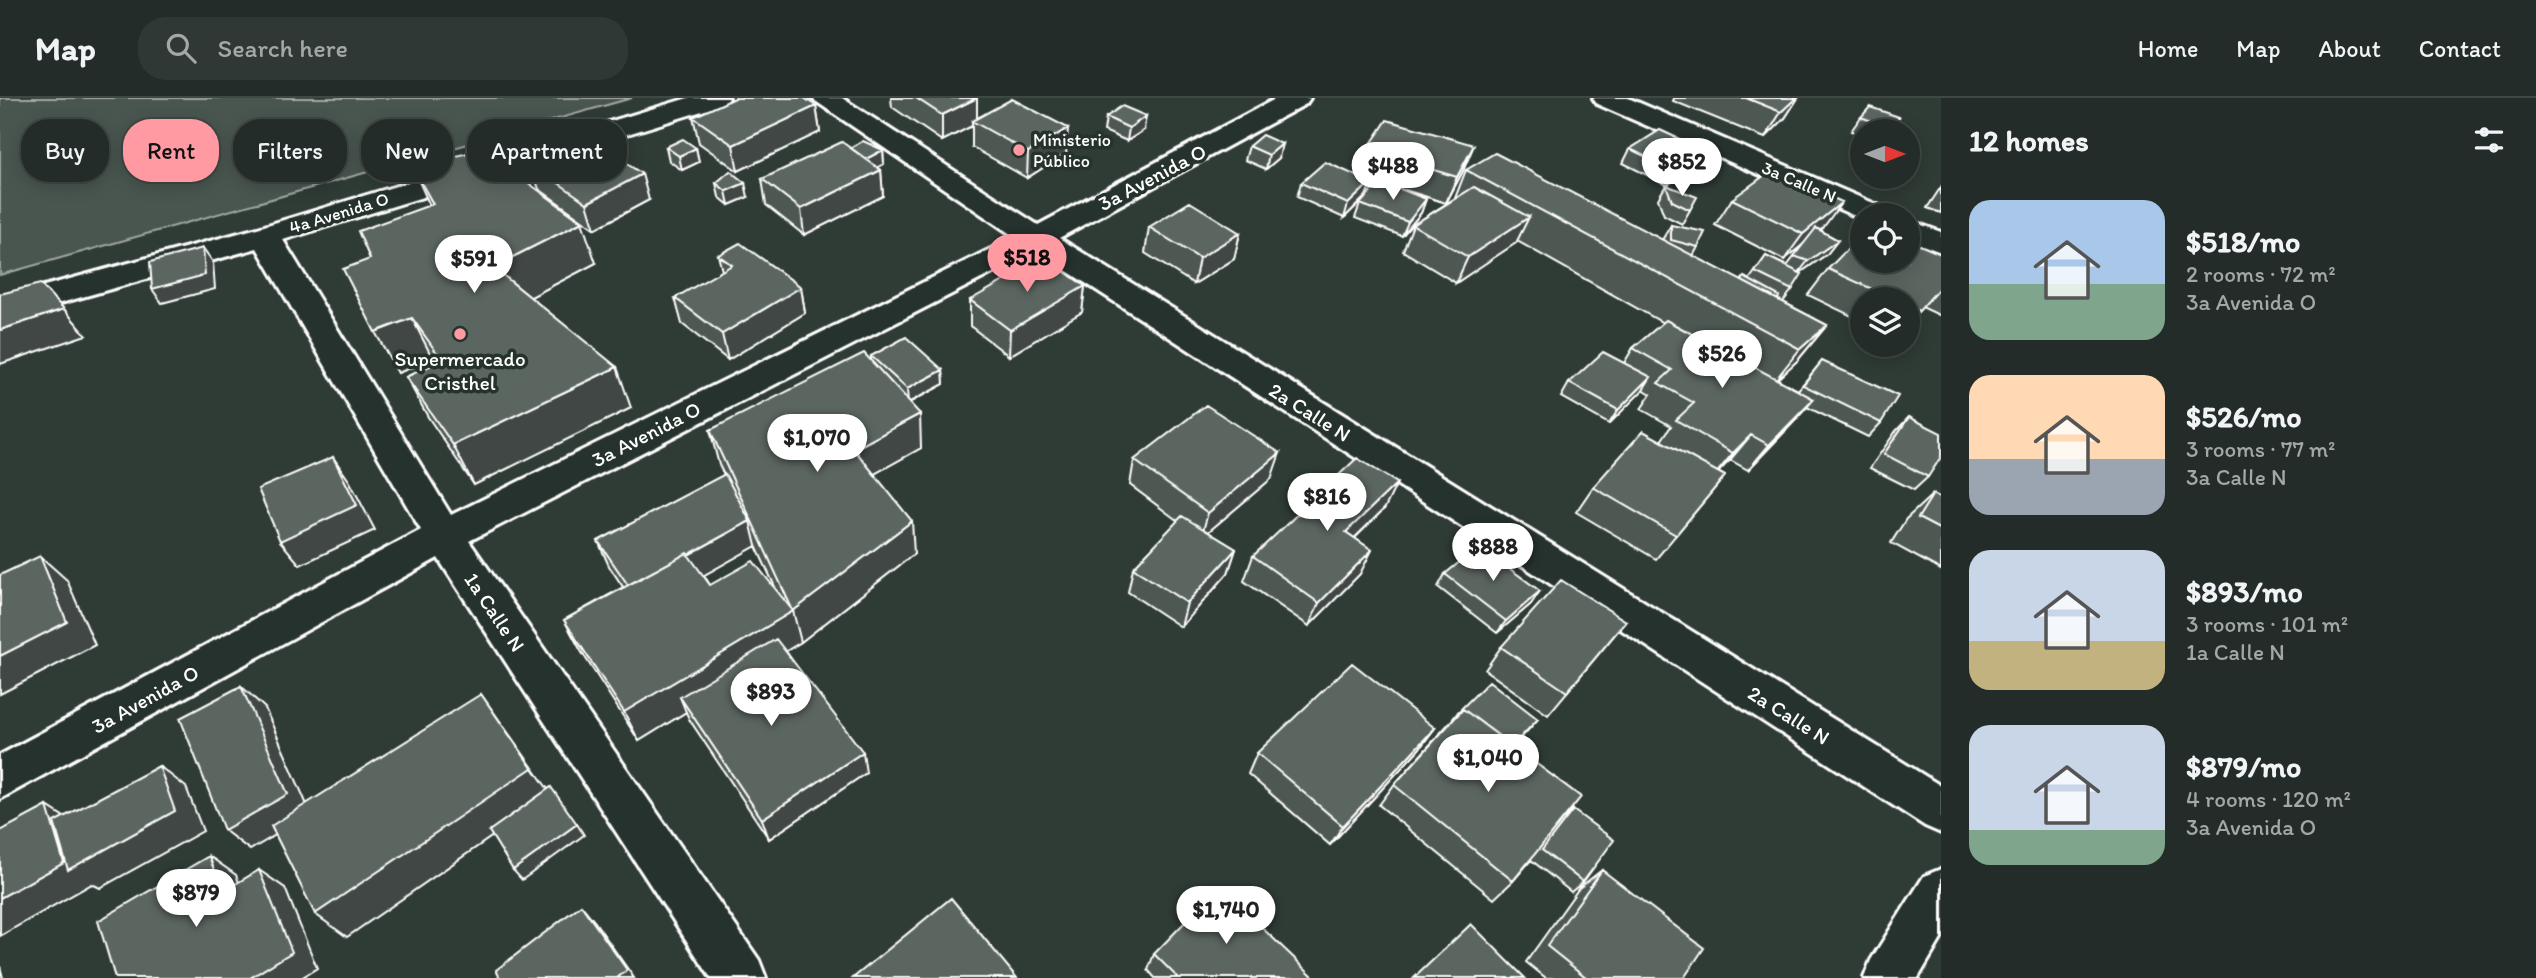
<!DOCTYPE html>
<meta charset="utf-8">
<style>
:root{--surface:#232c28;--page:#2f3834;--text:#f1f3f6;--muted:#a3a7a8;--line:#404845;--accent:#ff9aa2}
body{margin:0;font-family:Itim,sans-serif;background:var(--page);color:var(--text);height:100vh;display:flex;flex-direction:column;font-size:26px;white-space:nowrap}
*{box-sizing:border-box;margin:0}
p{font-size:23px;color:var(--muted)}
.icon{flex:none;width:38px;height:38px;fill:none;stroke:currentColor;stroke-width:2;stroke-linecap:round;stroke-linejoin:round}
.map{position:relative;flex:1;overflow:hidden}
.panel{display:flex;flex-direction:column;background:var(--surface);width:595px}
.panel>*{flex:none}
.hud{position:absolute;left:21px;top:21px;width:665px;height:63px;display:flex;gap:14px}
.needle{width:46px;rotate:90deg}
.tools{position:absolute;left:1850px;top:21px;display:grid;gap:14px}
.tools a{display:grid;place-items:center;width:70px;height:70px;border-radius:50%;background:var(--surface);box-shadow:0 4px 18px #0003,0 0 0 2px var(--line);font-size:35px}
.price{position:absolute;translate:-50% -60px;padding:0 16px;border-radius:24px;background:#fff;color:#222;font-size:23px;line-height:46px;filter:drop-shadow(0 2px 4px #0008)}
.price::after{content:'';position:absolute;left:50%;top:42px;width:21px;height:16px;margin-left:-10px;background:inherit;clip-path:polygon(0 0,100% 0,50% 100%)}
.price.on{background:var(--accent);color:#111}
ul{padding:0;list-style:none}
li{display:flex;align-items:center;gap:21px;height:175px;padding:0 28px}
li span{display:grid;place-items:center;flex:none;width:196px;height:140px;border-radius:21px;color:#555}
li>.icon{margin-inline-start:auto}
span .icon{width:84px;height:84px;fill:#fffc;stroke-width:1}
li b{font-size:30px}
h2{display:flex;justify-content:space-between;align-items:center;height:84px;padding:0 28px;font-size:30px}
.pill{padding:0 24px;border-radius:28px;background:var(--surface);box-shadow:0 4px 18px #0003,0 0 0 2px var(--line);font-size:24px;line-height:63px}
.pill.on{background:var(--accent);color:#111}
header{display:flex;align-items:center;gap:42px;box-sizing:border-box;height:98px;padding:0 35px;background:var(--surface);border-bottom:2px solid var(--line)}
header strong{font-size:33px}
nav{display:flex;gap:38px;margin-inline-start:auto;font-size:24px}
.search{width:490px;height:63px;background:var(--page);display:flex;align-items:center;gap:18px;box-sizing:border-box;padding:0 24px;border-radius:28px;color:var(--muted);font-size:26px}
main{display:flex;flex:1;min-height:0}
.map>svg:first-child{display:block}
.green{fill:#4a544f;stroke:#a4aaa7;stroke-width:2}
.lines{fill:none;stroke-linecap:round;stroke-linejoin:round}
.street-casing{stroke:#fff;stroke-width:6}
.street{fill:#26332d;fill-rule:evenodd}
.wall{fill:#4e5853;stroke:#fff;stroke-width:2;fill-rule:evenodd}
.shaded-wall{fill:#404744;stroke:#fff;stroke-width:2}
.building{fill:#5b6661;stroke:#fff;stroke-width:2}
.poi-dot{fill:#ff9aa2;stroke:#26332d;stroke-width:2.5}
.labels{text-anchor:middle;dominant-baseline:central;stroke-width:7;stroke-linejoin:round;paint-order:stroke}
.far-poi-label{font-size:18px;fill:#fff;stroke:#26332d;text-anchor:start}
.far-street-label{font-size:18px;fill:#fff;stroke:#26332d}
.street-label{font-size:21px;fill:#fff;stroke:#26332d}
.poi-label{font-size:21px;fill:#fff;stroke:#26332d}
</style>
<header>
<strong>Map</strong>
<div class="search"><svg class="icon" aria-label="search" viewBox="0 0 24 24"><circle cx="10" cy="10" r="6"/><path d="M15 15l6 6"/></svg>Search here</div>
<nav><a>Home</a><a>Map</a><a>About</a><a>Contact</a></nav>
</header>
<main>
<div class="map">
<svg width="1941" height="880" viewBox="0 0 1941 880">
<rect width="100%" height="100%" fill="#2f3b35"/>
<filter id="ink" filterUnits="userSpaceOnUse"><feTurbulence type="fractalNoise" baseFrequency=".0143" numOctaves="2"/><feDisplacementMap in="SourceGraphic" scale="14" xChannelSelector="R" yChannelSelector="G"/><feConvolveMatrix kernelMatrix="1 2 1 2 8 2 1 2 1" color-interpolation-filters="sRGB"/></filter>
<g filter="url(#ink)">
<path class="green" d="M0,0H632L0,177Z"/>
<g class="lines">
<defs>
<path id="street" d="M688,0H729L725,6L283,142L451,417L1015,139L811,0H842L1038,127L1277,0H1310L1306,6L1059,140L1941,688V735L1925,728L1036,153L469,443L759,862L766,880H711L438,460L0,701V657L421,432L257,150L0,222V200L254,131Z
M1593,0H1628L1887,111L1892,117H1862V121L1597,6Z
M1908,122L1941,134V154L1908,142Z
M1941,771V841L1918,880H1864L1871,862L1924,778Z"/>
</defs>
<use href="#street" class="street-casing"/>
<use href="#street" class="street"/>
</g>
<path class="wall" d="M891,0H977V21L1066,55L1027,80L972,49V28L942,43L892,9Z
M1674,0H1798L1785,20L1765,40L1673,3Z
M816,8L820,34L738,73L699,45L693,19Z
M1106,19L1144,32L1127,43L1104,33Z
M1861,19H1899L1889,33H1862V37L1851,33Z
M1249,48L1279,60L1266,71L1245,62Z
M666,49L696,50L699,64L682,72L669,63Z
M851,50L883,52L884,66L878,69L881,72L883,98L804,137L766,107L762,81Z
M1630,51L1705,53L1697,67L1667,87L1623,65Z
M1367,52L1463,73L1446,105L1405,92L1426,101L1421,115L1402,138L1355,120L1360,106L1366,99L1344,120L1297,99L1301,85L1371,84L1366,98L1379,84L1359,78Z
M530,65L649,102L595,131L539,91Z
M413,70L596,165L530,199L631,310L474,387L428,319L406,279L436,265L433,261L398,275L370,161L430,108Z
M1466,72L1662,142L1671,127L1698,149L1693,158L1741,183L1744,179L1749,182L1766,158L1787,168L1804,146L1784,162L1715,127L1732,101L1823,130L1820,132L1838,142L1827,156L1800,175L1792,192L1783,204L1827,227L1798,262L1777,281L1798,292L1822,263L1881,325L1868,339L1807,309L1792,326L1748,372L1730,362L1718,374L1725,378L1656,461L1576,414L1593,389L1661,343L1671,328L1641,311L1651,296L1643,291L1609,326L1561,299L1569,285L1624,265L1633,250L1663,225L1517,143L1456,185L1403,153L1413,127L1455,100Z
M716,85L748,99L729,107L719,99Z
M1666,87L1690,112L1682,126L1664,117L1658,101Z
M1941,89V115L1927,110Z
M1149,129L1240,135L1234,161L1194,186L1145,155Z
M1941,156V218L1922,209L1908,226V201H1862V223L1808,197L1828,171Z
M718,157L801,189L805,215L728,262L682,226L675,200L722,173Z
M1085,188L1082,214L1009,258L970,228V202Z
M871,258L943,272L944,286L909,305L921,350L874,376L914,456L801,544L786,553L866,675L769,741L689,621L686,614L639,643L581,553L564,522L623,489L609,468L598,443L724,377L719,367L710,332L871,262ZM756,448L777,493L710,487L704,477Z
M1909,319L1928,379L1914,392L1870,370L1896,333Z
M1134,362L1271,381L1208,434L1236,451L1228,475L1181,529L1128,494L1133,470L1178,423L1130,387Z
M1933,396L1941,400V472L1891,445L1906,421Z
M1385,410L1355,440L1360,476L1309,528L1244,483L1253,458Z
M1445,476L1531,506L1497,535L1438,489Z
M1626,523L1548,617L1485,572L1501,549Z
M1458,614L1538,621L1513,649L1562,722L1573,712L1583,784L1571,794L1531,762L1513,783L1494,801L1379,707L1394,687L1451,623Z
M1435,630L1419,651L1330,747L1248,676L1257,655Z
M1602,772L1684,880H1546L1526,864L1579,790Z
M1154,856L1313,880H1155L1148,872Z"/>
<path class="shaded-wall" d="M977,0V25L972,23V28L942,43V17Z
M1796,0H1798L1785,20L1765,40L1781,14Z
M816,8L820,34L738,73L733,47Z
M1146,18L1144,32L1127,43L1129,30Z
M1068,30L1066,55L1027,80L1028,54Z
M1282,46L1279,60L1266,71L1269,57Z
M1474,47L1463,73L1446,105L1457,79Z
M696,50L699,64L682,72L679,58Z
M883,52L884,66L865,76L864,62Z
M1705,53L1697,67L1667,87L1675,73Z
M881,72L883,98L804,137L801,111Z
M642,76L649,102L595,131L587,105Z
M1371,84L1366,98L1344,120L1348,106Z
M745,85L748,99L729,107L726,93Z
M1426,101L1421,115L1402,138L1408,124Z
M1842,104L1823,130L1784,162L1803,136Z
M1529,119L1516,145L1456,185L1468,159Z
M582,124L596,165L510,210L493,169Z
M1240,135L1234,161L1194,186L1199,160Z
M1838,142L1827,156L1797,177L1808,163Z
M203,150L213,164L215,191L162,205L152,191Z
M1085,188L1082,214L1009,258L1010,232Z
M801,189L805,215L728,262L722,236Z
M64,211L86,237L0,266V232Z
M412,220L433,261L398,275L375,234Z
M1827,227L1798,262L1772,286L1800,251Z
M617,269L631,310L474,387L453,347Z
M943,272L944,286L908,305L907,291Z
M1651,279L1642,293L1609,326L1618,312Z
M1814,301L1792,326L1748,372L1769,347Z
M920,316L921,350L858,385L854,351Z
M1751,337L1730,362L1712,381L1733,355Z
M1280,355L1271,381L1201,440L1208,415Z
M333,359L350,384L375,432L300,467L280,443Z
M1397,385L1385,410L1336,458L1346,434Z
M750,423L756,448L640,513L629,489Z
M912,423L914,456L801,544L793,513Z
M1236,451L1228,475L1181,529L1187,505Z
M1372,452L1360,476L1309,528L1319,505Z
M40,458L67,482L95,547L0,596V558Z
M1540,493L1531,506L1497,535L1506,523Z
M793,513L801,544L689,612L680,599L686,614L639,643L624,614Z
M241,588L265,610L311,716L250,752L224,732Z
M481,596L552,697L347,839L315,816Z
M1435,630L1419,651L1330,747L1343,728Z
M863,654L866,675L769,741L762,721Z
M159,668L186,689L203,733L100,790L92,786L0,838V801L47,708L78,728Z
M577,726L584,737L522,782L513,772Z
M209,758L236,777L249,812L222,794Z
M259,772L285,790L317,870L301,880H250Z
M581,807L595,824L634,880H617Z
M0,868L3,880H0Z"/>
<path class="building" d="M735,0H804L816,8L733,47L693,19Z
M916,0H977L942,17Z
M1746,0H1796L1781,14Z
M1012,1L1068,30L1028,54L972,23Z
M1122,8L1146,18L1129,30L1106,19Z
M1870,9L1899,19L1890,30L1861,19Z
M1387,22L1474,47L1457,79L1367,52Z
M1660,32L1705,53L1675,73L1630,51Z
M1262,37L1282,46L1269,57L1249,48Z
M585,38L642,76L587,105L530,65Z
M683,41L696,50L679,58L666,49Z
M863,43L883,52L866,61L851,50Z
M842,44L881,72L801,111L762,81Z
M482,51L582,124L493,169L617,269L453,347L406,279L442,262L412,220L375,234L343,171L370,161L358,133L433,106L413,70Z
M1495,55L1827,227L1800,251L1466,72Z
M1325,64L1371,84L1348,106L1301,85Z
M1772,72L1842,104L1803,136L1732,101Z
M730,73L745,85L726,93L716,85Z
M1380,83L1426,101L1408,124L1360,106Z
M1666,87L1697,99L1690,112L1672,103Z
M1474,89L1529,119L1468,159L1413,127Z
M1190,104L1240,135L1199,160L1149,129Z
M1671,127L1705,134L1698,149L1671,142Z
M1816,130L1838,142L1808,163L1794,158Z
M1862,136V163H1908V142L1941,156V188L1919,213L1908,208V201H1894L1828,171Z
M740,145L801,189L722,236L675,200L732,167L718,157Z
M203,150L205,177L152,191L150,164Z
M1766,158L1802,176L1792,192L1755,174Z
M1045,160L1085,188L1010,232L970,202Z
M1744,179L1779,198L1778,202L1742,183Z
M40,186L64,211L0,232V196Z
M1666,222L1814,301L1769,347L1751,337L1733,355L1676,322L1694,305L1658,285L1672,272L1633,250Z
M906,239L943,272L907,291L871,258Z
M1603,254L1651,279L1618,312L1569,285Z
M864,255L920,316L854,351L912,423L793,513L710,332Z
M1822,263L1898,298L1881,325L1803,287Z
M1206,307L1280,355L1208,415L1134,362Z
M1909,319L1941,335V359L1928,379L1884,356Z
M1643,333L1725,378L1676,437L1593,389Z
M333,359L357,407L280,443L258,391Z
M1357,360L1397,385L1346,434L1372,452L1319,505L1253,458Z
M725,376L750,423L688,457L687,455L628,487L598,443Z
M1933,396L1941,400V432L1918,420Z
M1182,418L1236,451L1187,505L1133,470Z
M1479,448L1540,493L1506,523L1445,476Z
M687,455L710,487L753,463L793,513L624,614L564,522Z
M40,458L67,524L0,558V477Z
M1561,482L1626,523L1567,594L1501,549Z
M776,541L863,654L762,721L680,599Z
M1352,565L1435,630L1343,728L1257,655Z
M1489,583L1538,621L1512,648L1463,611L1459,615L1458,614Z
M241,588L288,696L224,732L180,620Z
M481,596L532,670L315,816L271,728Z
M1463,611L1581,699L1513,783L1394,687Z
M159,668L175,713L68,772L54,724Z
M551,689L577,726L513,772L489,733Z
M47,708L64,765L0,800V733Z
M1573,712L1614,742L1583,784L1542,752Z
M209,758L222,794L259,772L292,854L250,880H115L98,823Z
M1602,772L1704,850L1684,880H1587L1547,848Z
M1219,789L1314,879L1313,880H1178L1154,856Z
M951,800L1017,880H853Z
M581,807L627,872L617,880H500L496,872Z
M1471,826L1525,880H1414Z"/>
</g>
<g class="poi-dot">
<circle cx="1019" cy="52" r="7"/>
<circle cx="460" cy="236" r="7"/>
</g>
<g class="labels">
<g class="far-poi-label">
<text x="1033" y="42">Ministerio<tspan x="1033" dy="21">Público</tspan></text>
</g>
<g class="far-street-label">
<text transform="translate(1799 84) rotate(23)">3a Calle N</text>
<text transform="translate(339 115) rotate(-17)">4a Avenida O</text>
</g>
<g class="street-label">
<text transform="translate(1152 79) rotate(-28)">3a Avenida O</text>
<text transform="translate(1310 314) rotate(32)">2a Calle N</text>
<text transform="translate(646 336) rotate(-27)">3a Avenida O</text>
<text transform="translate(495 514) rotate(56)">1a Calle N</text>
<text transform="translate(145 601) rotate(-29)">3a Avenida O</text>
<text transform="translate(1789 617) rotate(32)">2a Calle N</text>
</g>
<g class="poi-label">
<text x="460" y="260">Supermercado<tspan x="460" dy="24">Cristhel</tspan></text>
</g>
</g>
</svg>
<div class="tools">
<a><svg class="needle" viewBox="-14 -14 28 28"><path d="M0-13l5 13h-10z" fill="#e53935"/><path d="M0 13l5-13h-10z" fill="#a3a7a8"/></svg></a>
<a><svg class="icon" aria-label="locate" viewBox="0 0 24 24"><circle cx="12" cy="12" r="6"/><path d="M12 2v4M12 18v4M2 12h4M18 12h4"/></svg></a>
<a><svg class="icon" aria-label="layers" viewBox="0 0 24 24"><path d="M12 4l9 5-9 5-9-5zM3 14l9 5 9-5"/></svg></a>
</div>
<b class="price" style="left:1682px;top:100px">$852</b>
<b class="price" style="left:1393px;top:104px">$488</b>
<b class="price on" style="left:1027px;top:196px">$518</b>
<b class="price" style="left:474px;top:197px">$591</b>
<b class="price" style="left:1722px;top:292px">$526</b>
<b class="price" style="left:817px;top:376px">$1,070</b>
<b class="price" style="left:1327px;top:435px">$816</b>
<b class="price" style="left:1493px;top:485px">$888</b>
<b class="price" style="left:771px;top:630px">$893</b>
<b class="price" style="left:1488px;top:696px">$1,040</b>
<b class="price" style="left:196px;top:831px">$879</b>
<b class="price" style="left:1226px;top:848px">$1,740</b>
<div class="hud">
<a class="pill">Buy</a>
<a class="pill on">Rent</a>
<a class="pill">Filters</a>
<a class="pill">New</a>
<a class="pill">Apartment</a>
</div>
</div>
<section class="panel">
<h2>12 homes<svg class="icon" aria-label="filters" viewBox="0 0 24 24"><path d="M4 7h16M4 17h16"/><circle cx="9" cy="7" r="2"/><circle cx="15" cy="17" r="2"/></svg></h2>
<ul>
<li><span style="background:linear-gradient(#a9c7e8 60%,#7fa58c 0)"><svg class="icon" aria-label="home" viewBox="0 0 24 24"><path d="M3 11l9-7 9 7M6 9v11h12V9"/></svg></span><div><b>$518/mo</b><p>2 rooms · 72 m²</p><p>3a Avenida O</p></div></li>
<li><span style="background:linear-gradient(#ffd9b3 60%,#9aa5b1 0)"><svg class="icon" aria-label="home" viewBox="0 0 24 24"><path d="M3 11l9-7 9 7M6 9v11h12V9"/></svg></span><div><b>$526/mo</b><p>3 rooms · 77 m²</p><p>3a Calle N</p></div></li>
<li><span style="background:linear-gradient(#c9d6e8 65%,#c2b280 0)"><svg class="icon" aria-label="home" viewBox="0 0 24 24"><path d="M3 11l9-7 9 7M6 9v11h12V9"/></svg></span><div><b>$893/mo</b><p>3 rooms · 101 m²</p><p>1a Calle N</p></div></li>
<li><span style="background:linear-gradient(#c9d6e8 75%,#7fa58c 0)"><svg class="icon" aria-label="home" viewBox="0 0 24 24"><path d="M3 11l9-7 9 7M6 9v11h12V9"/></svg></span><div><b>$879/mo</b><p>4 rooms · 120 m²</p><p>3a Avenida O</p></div></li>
</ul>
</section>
</main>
